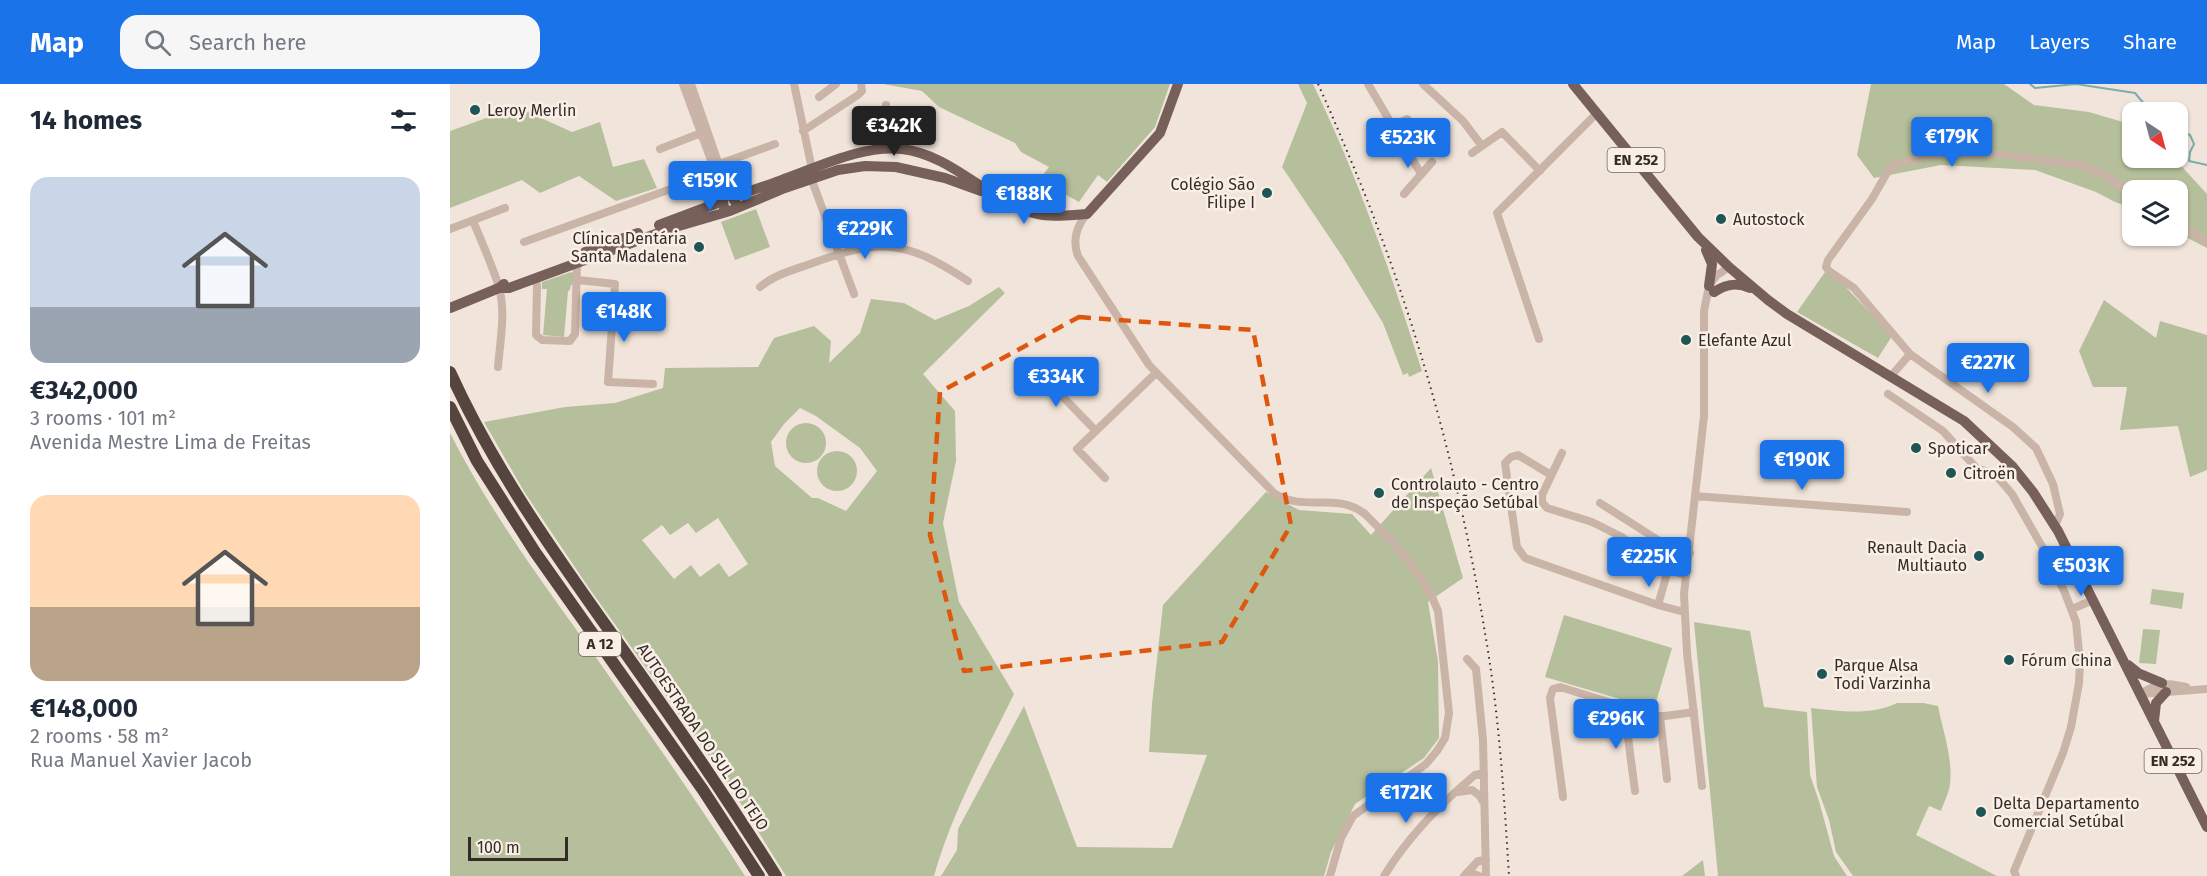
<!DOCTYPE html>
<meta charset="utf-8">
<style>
:root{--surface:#fff;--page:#f6f6f7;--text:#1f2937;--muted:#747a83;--accent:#1a73e8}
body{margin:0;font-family:"Fira Sans",sans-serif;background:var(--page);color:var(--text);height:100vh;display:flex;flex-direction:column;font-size:22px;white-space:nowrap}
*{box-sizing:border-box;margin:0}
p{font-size:20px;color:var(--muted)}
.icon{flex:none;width:33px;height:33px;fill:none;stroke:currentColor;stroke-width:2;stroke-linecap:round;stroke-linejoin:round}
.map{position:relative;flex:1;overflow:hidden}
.side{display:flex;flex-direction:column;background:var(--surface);width:450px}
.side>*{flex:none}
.needle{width:39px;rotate:144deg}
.fabs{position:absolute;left:1672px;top:18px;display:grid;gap:12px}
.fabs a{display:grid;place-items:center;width:66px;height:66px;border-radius:12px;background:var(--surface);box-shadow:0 2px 4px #0004;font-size:30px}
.scale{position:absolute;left:18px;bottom:15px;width:100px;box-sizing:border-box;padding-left:6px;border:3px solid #352b27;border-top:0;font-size:16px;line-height:21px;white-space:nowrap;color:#352b27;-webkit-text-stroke:4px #f9efe7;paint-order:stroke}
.price{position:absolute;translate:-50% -51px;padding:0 14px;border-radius:6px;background:var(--accent);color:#fff;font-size:20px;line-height:39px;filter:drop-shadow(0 2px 3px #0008)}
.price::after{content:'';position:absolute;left:50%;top:36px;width:18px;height:14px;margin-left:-9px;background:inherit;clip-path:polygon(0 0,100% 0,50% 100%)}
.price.active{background:#222;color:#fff}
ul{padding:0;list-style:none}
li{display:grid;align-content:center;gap:12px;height:318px;padding:0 30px}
li span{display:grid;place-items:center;height:186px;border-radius:18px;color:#555}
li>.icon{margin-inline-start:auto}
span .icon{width:108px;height:108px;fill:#fffc;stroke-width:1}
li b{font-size:26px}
h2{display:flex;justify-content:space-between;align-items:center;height:72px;padding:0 30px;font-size:26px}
header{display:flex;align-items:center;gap:36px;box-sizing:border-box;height:84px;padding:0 30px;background:var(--accent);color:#fff}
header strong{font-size:28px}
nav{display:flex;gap:33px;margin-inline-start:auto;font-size:21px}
.search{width:420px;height:54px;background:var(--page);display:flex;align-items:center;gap:15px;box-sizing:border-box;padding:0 21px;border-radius:18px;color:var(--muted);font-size:22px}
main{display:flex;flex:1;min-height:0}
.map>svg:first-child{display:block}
.green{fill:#b6bf9b;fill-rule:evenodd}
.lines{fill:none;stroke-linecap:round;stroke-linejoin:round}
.stream{stroke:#7badab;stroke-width:2}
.minor{stroke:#c9b4a7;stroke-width:8}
.major{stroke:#776059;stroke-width:10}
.highway{stroke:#56443f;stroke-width:12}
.rail{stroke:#352b27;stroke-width:2;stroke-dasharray:1.5 4.5;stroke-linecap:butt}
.marked{fill:none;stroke:#df570d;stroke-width:4.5;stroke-dasharray:12 8;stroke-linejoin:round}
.poi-dot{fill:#1e5555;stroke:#f9efe7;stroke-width:2}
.labels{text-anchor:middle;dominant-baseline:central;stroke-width:5;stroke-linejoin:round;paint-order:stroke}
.shield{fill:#f9efe7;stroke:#706661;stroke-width:1.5}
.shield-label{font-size:15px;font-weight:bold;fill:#352b27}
.poi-label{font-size:16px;fill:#352b27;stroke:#f9efe7;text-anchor:start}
.street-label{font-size:16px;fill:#352b27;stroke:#f9efe7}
</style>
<header>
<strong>Map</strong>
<div class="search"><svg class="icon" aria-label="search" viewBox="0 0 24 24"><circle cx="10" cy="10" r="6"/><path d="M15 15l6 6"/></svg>Search here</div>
<nav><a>Map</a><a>Layers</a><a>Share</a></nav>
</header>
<main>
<section class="side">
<h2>14 homes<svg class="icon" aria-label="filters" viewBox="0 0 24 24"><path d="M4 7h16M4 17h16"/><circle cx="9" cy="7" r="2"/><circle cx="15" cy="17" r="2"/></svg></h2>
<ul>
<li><span style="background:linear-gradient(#c9d6e8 70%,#9aa5b1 0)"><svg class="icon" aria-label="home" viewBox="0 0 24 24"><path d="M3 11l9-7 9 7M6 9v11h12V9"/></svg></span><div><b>€342,000</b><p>3 rooms · 101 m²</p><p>Avenida Mestre Lima de Freitas</p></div></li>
<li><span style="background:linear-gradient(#ffd9b3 60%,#b9a48a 0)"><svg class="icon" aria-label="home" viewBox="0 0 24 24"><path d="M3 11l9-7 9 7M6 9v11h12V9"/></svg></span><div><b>€148,000</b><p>2 rooms · 58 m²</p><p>Rua Manuel Xavier Jacob</p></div></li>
</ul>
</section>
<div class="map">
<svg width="1757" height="792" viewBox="0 0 1757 792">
<rect width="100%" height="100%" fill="#f1e5db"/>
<path class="green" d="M433,0H720L705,43L657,98L648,91L629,118L589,96L599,83L571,68L565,59L489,23L472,7Z
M848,0H863C908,93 941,189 972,287L959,293L958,289L953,291L933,239L892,172L832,83L857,19Z
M1421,0H1554L1584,21L1639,28L1683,41V74H1724L1757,110V164L1728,149V106H1683V124L1665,118L1646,108L1585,86L1491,81L1424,94L1407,71Z
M67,23L122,48L150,38L163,83L194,75L207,104L166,117L129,92L90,109L72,96L0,124V47Z
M306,125L320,163L285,176L271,138Z
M121,188L124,189L123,201H121L120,206L118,207L114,253L93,251L97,205H92V198Z
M1375,188L1392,199L1442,252L1428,274L1347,228Z
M549,203L555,209L473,290L505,327L506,377L493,439L509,518L564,610C535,669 502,728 484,792H336L274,693L139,504L75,409L34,338L115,323L165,319L213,304L215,284L308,283L324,254L364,242L381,257L379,279L410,249L421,215L454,219L485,236L519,222ZM350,324L366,332L410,364L427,387L396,427L368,414H362L325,382L321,358L334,340ZM268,434L298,480L279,493L269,479L250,493L241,481L224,495L192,456L212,441L220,451L238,439L246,449Z
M1654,216L1706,254L1710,237L1757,251V386L1740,393L1728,342L1670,346L1677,303H1643L1629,267Z
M336 359a20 20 0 1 1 40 0a20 20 0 1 1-40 0Z
M0,349C36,420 82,484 128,548C185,629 242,709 295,792H0Z
M367 387a20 20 0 1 1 40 0a20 20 0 1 1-40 0Z
M981,384L1013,494L978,518L988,577L989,654L974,674L905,720L881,768L874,792H491L507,766L508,745L574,622L627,763L722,764L757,671L699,668L702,620L713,521L816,408L849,426L902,430L921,451Z
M1702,505L1734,509L1732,525L1700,520Z
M1114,531L1222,564L1204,625L1095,593Z
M1244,538L1300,547L1314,623L1357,628L1360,691L1369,717L1384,772L1397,792H1268Z
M1693,545L1710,546L1706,580L1689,579Z
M1447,619H1473L1488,622C1493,648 1503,673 1500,700C1499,709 1494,718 1491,727L1479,722L1466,751L1547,792H1403L1386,768L1379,736L1367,703L1361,624C1389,627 1421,632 1447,619Z
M1253,776L1255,792H1232Z"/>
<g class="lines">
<path class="stream" d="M1580,0L1585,4L1626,0L1685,9L1701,28
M1728,46L1740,51L1744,60L1740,68L1739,77L1757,81"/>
<path class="minor" d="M233,0L275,114L273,117
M241,0L280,113H282
M344,0L362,85
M918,0L971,90
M973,0L1013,37L1032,62
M369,13L386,0
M436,21V65
M943,42L957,35L989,64
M353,47L408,11L412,7L411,0
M210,65L251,49
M1022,69L1052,48L1090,87
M269,80L325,60
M361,94L404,210
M954,110L982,78
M637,130C627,141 622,157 628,172L699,281L824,409C854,429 885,407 915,430C943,458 974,489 988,527L999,629L995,654L987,667L976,680L903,732L891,754L880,792
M23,137C32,158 42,181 49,203C56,228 50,258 48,283
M1728,139L1757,158
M0,145L55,124
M74,158L265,89
M85,194L87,201L86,251L92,256L120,257L125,250L127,179
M128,196L165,200L158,298L203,300
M310,203C324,191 343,186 360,180C431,154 454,155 518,197
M1089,255L1047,129L1146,30
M584,283L646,347
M1441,292L1460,270
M1438,310L1493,347L1527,385L1540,388L1550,396L1562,410L1594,466L1615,509L1626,538L1630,578L1629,599L1621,643L1613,669L1564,787L1566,792
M1112,369L1092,411V418L1097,424L1142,438L1172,453L1191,469L1218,486
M1101,391L1068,371L1061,373L1055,379L1067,463L1075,474L1208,521
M655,394L627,365L706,289
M1245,412L1457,428
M1150,419L1211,458L1240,469
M1605,442L1610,430L1603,400L1586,364L1563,343L1460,270L1404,204L1379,187L1376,183L1378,176L1422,115L1438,87L1446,80L1482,71L1550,70L1629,81L1651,89L1683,109
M1622,525L1643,516
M1234,528L1208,521L1218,486L1236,491
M1017,575L1026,585L1033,656L1036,792
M1692,609C1710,597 1715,599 1736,603
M1690,610L1757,605
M1174,623L1185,707
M1210,633L1217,695
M1252,702L1237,569L1234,510L1254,332V227L1259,202L1266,192L1279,183
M1008,708L1022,706L1030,712L1033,718
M1113,713L1100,614L1103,605L1110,603L1204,632H1215L1244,628
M934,792C958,753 990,720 1025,691L1034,689
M1014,792L1028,777L1036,776
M1017,792L1024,790L1029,792"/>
<path class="major" d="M1123,0L1248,153L1279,183L1318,216L1337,230L1514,337L1563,383L1583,408L1608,447L1757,743
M286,124V119L282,113C299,107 317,102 334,95C371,82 412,61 452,65C502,71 536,115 583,129C600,134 620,131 637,130L710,49L728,0
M209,141L273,117L274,124L278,127
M1256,166L1262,180L1259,202
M135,168L188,149
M49,204H59L222,144L280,127L335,104L388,86L415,82L446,83L495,94L531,107
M1264,208C1276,200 1287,198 1300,204
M0,224L49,204L54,200
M1678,581L1688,589L1712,599
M1704,637L1706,619L1716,608"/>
<path class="highway" d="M0,288C47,392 115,484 181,577C231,647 280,719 326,792
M0,323L27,377L85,468L253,706L309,792"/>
<path class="rail" d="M868,0C880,26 891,53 902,79C965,229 1009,388 1035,549C1049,629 1054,711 1059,792"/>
</g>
<path class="marked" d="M629,233L803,246L841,441L772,558L514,587L480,451L490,308Z"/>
<g class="poi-dot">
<circle cx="25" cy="26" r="6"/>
<circle cx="817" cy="109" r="6"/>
<circle cx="1271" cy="135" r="6"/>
<circle cx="249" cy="163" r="6"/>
<circle cx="1236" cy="256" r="6"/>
<circle cx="1466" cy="364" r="6"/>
<circle cx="1501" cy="389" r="6"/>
<circle cx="929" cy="409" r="6"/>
<circle cx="1529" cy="472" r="6"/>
<circle cx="1559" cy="576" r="6"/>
<circle cx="1372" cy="590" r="6"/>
<circle cx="1531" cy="728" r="6"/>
</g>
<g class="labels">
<g class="shield">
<rect x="1157.5" y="64" width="57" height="24" rx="4.5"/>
<rect x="129" y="548" width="42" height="24" rx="4.5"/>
<rect x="1694.5" y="665" width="57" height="24" rx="4.5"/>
</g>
<g class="shield-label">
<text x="1186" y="76">EN 252</text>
<text x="150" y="560">A 12</text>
<text x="1723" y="677">EN 252</text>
</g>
<g class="poi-label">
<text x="37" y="26">Leroy Merlin</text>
<text x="805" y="100" text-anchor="end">Colégio São<tspan x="805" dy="18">Filipe I</tspan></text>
<text x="1283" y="135">Autostock</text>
<text x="237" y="154" text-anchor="end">Clínica Dentária<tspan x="237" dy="18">Santa Madalena</tspan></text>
<text x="1248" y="256">Elefante Azul</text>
<text x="1478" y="364">Spoticar</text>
<text x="1513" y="389">Citroën</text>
<text x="941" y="400">Controlauto - Centro<tspan x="941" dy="18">de Inspeção Setúbal</tspan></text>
<text x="1517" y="463" text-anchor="end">Renault Dacia<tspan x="1517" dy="18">Multiauto</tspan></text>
<text x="1571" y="576">Fórum China</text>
<text x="1384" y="581">Parque Alsa<tspan x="1384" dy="18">Todi Varzinha</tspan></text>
<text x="1543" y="719">Delta Departamento<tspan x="1543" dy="18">Comercial Setúbal</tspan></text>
</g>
<g class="street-label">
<text transform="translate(253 653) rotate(56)">AUTOESTRADA DO SUL DO TEJO</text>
</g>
</g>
</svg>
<div class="fabs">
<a><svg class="needle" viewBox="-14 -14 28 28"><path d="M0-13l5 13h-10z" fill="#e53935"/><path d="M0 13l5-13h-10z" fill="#747a83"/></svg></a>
<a><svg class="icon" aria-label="layers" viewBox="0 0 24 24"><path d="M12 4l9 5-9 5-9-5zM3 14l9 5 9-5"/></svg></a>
</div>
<div class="scale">100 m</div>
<b class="price active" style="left:444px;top:73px">€342K</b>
<b class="price" style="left:1502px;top:84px">€179K</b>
<b class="price" style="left:958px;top:85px">€523K</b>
<b class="price" style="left:260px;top:128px">€159K</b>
<b class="price" style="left:574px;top:141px">€188K</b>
<b class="price" style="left:415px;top:176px">€229K</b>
<b class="price" style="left:174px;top:259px">€148K</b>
<b class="price" style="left:1538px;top:310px">€227K</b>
<b class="price" style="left:606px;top:324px">€334K</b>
<b class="price" style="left:1352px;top:407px">€190K</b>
<b class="price" style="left:1199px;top:504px">€225K</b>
<b class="price" style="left:1631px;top:513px">€503K</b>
<b class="price" style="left:1166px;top:666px">€296K</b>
<b class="price" style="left:956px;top:740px">€172K</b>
</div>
</main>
